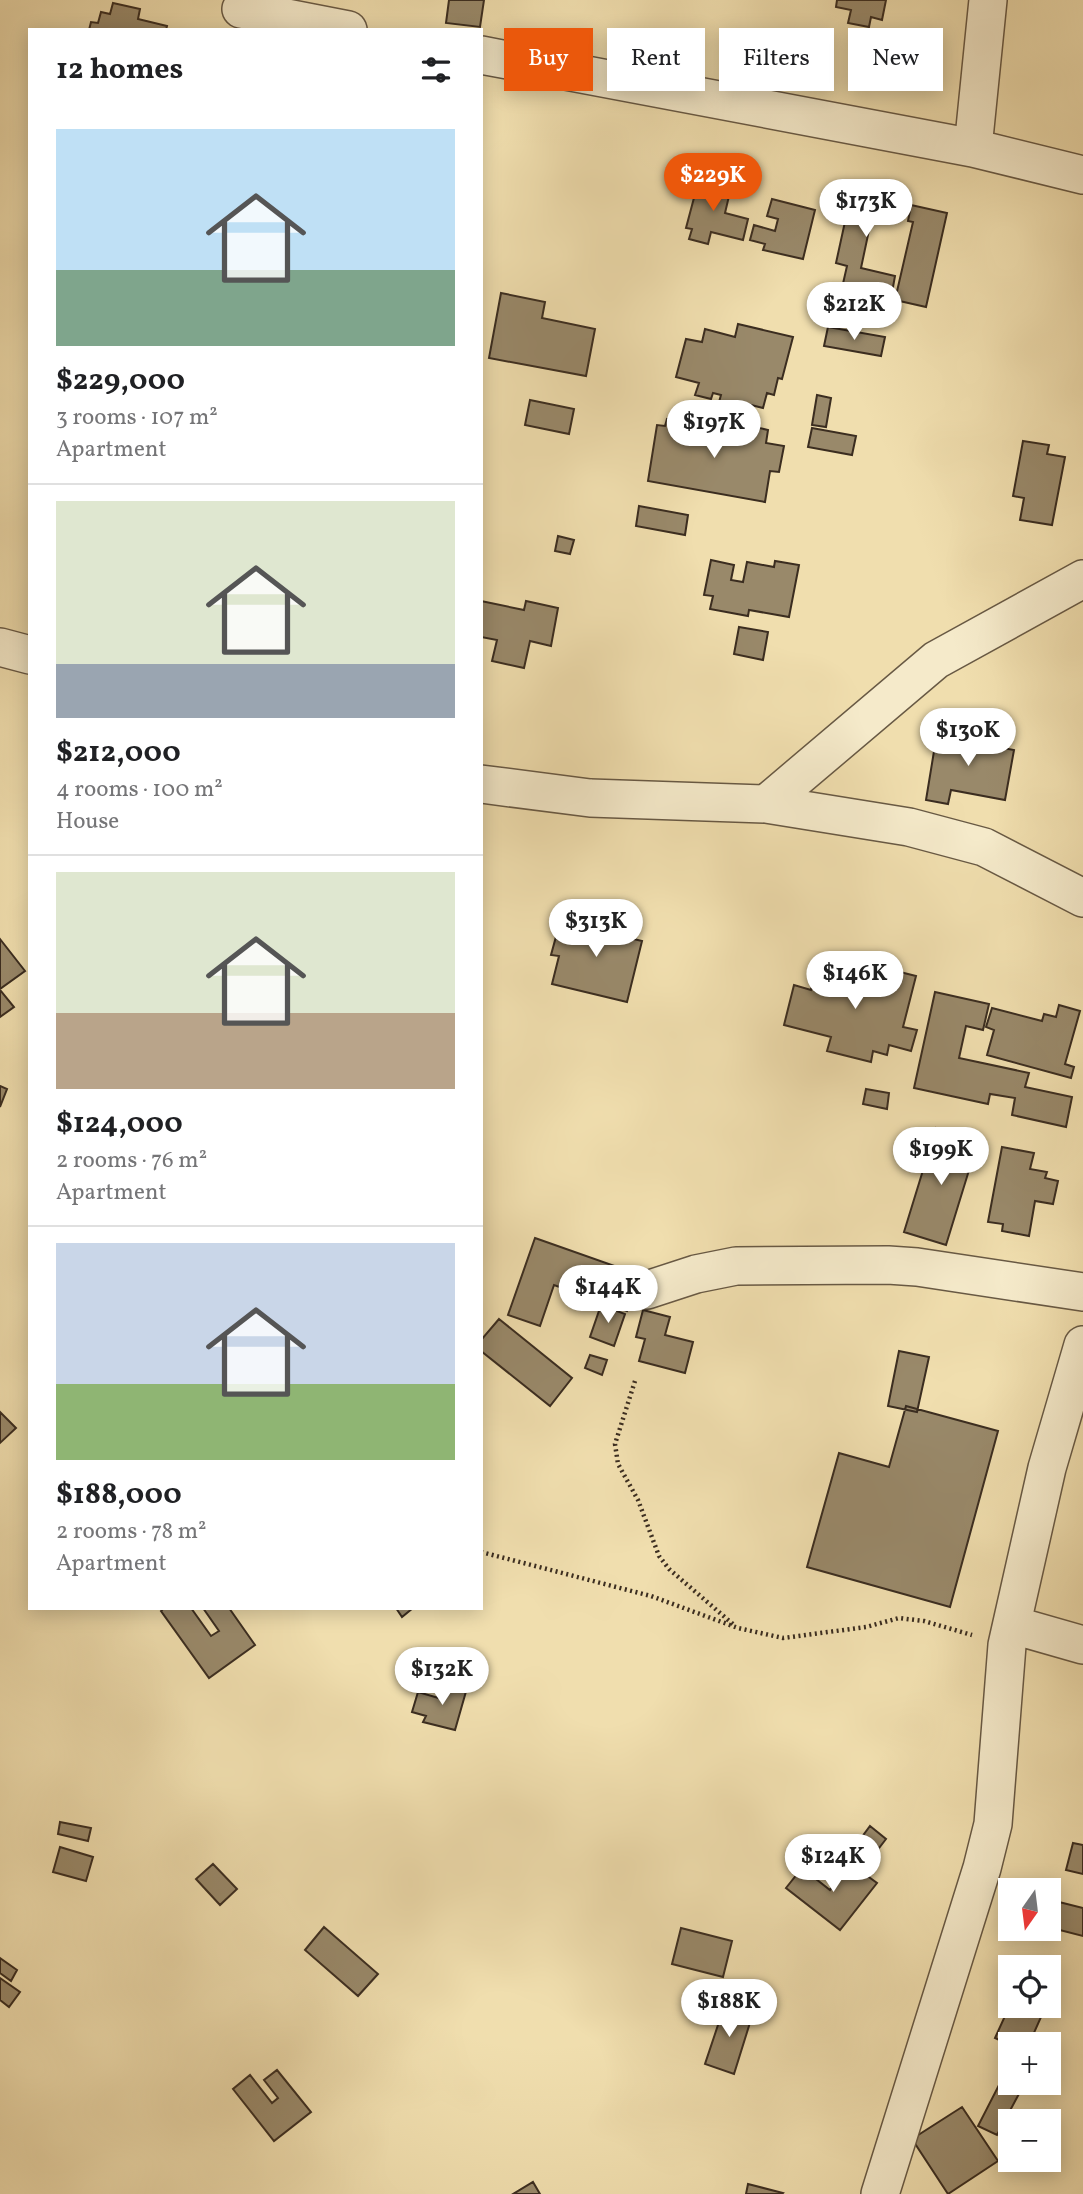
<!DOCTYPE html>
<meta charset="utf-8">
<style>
:root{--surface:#fff;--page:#f2f2f2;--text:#202124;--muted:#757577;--line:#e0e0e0;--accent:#ea580c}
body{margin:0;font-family:Vollkorn,serif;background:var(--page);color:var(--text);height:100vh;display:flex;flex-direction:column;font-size:26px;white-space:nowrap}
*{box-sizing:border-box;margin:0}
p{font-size:23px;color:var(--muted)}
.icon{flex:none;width:38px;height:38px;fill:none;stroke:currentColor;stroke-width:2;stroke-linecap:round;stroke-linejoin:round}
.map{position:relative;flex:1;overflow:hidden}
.panel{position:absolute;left:28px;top:28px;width:455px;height:1582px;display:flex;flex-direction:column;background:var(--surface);border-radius:0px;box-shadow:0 4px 18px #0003}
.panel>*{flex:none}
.hud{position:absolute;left:504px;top:28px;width:472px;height:63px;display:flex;gap:14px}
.needle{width:46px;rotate:194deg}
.fabs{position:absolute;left:998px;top:1878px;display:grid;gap:14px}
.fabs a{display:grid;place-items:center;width:63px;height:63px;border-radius:0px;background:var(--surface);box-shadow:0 4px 18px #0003;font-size:35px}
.price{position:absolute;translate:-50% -60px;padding:0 16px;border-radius:24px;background:#fff;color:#222;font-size:23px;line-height:46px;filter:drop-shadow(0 2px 4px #0008)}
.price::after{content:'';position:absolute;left:50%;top:42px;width:21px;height:16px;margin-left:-10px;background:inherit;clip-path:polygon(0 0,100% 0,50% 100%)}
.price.selected{background:var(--accent);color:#fff}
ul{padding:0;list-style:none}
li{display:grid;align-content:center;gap:14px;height:371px;padding:0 28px}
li+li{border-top:2px solid var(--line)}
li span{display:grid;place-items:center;height:217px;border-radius:0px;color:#555}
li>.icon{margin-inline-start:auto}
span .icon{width:126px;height:126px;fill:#fffc;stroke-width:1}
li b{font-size:30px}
h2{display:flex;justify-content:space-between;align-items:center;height:84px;padding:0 28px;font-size:30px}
.tag{padding:0 24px;border-radius:0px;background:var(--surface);box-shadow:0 4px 18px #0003;font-size:24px;line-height:63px}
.tag.selected{background:var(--accent);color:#fff}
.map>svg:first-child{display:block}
.building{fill:#99896a;stroke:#3b2d20;stroke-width:2}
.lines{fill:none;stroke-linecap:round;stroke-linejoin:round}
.minor-casing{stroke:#685944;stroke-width:40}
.path{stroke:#3b2d20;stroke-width:4.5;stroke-dasharray:2 3.5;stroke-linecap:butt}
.minor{stroke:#f5eaca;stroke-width:37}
</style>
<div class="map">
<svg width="1083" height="2194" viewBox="0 0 1083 2194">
<rect width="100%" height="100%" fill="#f0deae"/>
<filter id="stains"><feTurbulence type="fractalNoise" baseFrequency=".00286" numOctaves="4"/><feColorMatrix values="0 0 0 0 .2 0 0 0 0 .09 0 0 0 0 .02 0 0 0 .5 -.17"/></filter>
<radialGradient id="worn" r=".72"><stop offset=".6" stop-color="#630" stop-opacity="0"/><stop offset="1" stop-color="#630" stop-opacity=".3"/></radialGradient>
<path class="building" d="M449,0H484L480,27L446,23Z
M837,0H886L882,20L871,17L869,27L848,23L851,10L836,7Z
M113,3L140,9L138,19L167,26L166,30H89L91,22L98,23L101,12L110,14Z
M709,171L721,174L719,185L724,186L722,194L729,196L725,213L748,219L743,240L711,232L708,244L689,239L692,229L686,228L699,179L707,181Z
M853,185L904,196L898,222L872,216L861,268L895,276L891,298L842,288L847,266L836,263Z
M772,199L815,210L803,259L763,250L765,244L750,240L754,225L775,231L778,219L767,216Z
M911,205L947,213L926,307L895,300L913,222L908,221Z
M501,293L545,302L542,318L595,329L586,376L489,358Z
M738,324L793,337L782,379L778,378L774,395L767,393L763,408L743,403L740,415L717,409L721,395L713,393L711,399L695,395L699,383L676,377L686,339L702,342L705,329L735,337Z
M828,327L885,337L881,356L824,346Z
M817,395L831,398L826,427L812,425Z
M530,400L574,409L569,434L525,425Z
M667,419L753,434L755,427L768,430L766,443L784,446L779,472L770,471L765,502L648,481L657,425L665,426Z
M812,428L856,436L852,455L808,447Z
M1023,441L1049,445L1047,454L1065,457L1052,525L1020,520L1024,498L1013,496Z
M639,506L688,515L685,535L636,526Z
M558,536L574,540L570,554L555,551Z
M711,560L734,565L731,580L743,582L747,562L774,567L775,561L799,565L789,617L749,610L748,616L710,609L713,596L704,595Z
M481,601L524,610L526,601L558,608L551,646L530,641L524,668L492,661L497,640L481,637Z
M739,627L768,632L763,660L734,654Z
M965,730L977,733L976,743L1014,750L1005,800L951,790L948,804L926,800L937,733L963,738Z
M573,915L619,926L617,935L642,941L627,1002L552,984L559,956L551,955L557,933L568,935Z
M0,939L25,971L0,989Z
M817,964L877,978L880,967L916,976L903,1027L917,1030L911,1051L889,1045L887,1055L873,1051L871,1062L827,1051L831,1037L784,1025L794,985L811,990Z
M0,990L14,1007L0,1017Z
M935,992L989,1004L983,1030L966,1026L959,1058L1029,1073L1025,1087L1072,1097L1066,1127L1012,1115L1015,1098L990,1094L988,1104L914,1088Z
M1059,1005L1080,1011L1065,1064L1074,1067L1071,1078L987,1055L994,1030L986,1027L992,1008L1042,1021L1044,1014L1056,1017Z
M0,1086L7,1089L0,1107Z
M866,1089L889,1093L887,1109L863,1104Z
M936,1128L978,1141L946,1245L904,1232Z
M1002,1147L1034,1153L1030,1169L1047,1172L1045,1178L1058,1181L1053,1204L1035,1201L1029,1236L1002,1231L1003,1224L988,1222Z
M535,1238L640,1275L627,1311L554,1285L540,1326L508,1315Z
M601,1305L625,1314L614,1346L590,1337Z
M643,1310L670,1317L665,1335L693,1342L685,1373L639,1361L645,1339L636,1337Z
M499,1319L572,1378L550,1406L481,1351V1340Z
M899,1351L929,1357L917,1412L888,1406Z
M590,1355L607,1360L602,1375L585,1368Z
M906,1406L998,1431L950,1607L807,1567L839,1453L889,1467Z
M0,1412L16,1428L0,1443Z
M164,1608H191L211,1636L219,1631L203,1608H229L255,1645L209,1678L161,1611Z
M396,1608H413L402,1617Z
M437,1652L465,1655L462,1677L434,1673Z
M447,1683L467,1688L455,1730L423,1722L426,1716L412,1712L418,1692L442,1699Z
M60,1822L91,1828L88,1841L58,1834Z
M870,1826L886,1839L869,1861L853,1849Z
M1073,1843L1083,1845V1874L1066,1870Z
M60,1847L93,1857L86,1881L53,1872Z
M213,1864L237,1889L220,1905L196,1879Z
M851,1864L877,1883L840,1930L786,1888L802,1868L830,1890Z
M1059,1902L1083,1908V1936L1052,1928Z
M324,1927L378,1974L358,1996L305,1950Z
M681,1928L732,1941L723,1977L672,1964Z
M0,1958L17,1970L11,1981L0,1973Z
M0,1978L20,1992L9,2007L0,2000Z
M725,2004L753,2013L734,2074L705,2064Z
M1010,2005L1040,2006L1045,2008L1029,2044L1010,2045L995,2038Z
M277,2070L311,2112L274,2141L233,2089L250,2075L272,2103L278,2098L264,2080Z
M1000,2083L1020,2092L997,2135L978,2126Z
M962,2107L998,2161L948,2194L912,2139Z
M533,2182L540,2194H513Z
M748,2184L783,2193L782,2194H746Z"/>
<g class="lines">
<defs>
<path id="minor" d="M241,9L348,30
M481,55L973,148L1083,175
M973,148L988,0
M0,647L30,655
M481,784L590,798L766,804L909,827L984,847L1083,898
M766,804L936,660L1083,579
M647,1290L696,1274L736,1266L888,1265L917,1267L1083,1292
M1013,1625L1083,1645
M880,2194L982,1868L993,1824L1007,1645L1047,1468L1083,1345"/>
</defs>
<use href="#minor" class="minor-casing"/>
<path class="path" d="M635,1381L615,1444L618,1464L638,1500L659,1556L669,1569L734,1625
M481,1552L651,1596L738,1628L783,1638L866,1627L899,1618L924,1621L972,1635"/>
<use href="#minor" class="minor"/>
</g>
<rect width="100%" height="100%" filter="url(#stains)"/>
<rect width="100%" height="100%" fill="url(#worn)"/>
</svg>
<div class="fabs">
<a><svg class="needle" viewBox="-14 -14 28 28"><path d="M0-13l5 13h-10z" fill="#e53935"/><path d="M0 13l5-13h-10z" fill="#757577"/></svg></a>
<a><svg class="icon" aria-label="locate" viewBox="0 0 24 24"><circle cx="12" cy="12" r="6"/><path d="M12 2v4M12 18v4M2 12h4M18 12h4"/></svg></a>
<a>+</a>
<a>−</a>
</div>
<b class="price selected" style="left:713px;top:213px">$229K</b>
<b class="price" style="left:866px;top:239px">$173K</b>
<b class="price" style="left:854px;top:342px">$212K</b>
<b class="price" style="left:714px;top:460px">$197K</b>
<b class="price" style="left:968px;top:768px">$130K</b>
<b class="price" style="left:596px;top:959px">$313K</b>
<b class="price" style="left:855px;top:1011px">$146K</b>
<b class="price" style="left:941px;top:1187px">$199K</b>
<b class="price" style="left:608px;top:1325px">$144K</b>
<b class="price" style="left:442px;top:1707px">$132K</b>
<b class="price" style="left:833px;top:1894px">$124K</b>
<b class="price" style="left:729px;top:2039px">$188K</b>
<div class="hud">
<a class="tag selected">Buy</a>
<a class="tag">Rent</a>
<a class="tag">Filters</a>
<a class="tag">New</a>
</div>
<section class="panel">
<h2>12 homes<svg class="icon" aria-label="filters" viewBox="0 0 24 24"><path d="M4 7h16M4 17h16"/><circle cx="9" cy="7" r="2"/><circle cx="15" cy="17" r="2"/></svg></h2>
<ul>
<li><span style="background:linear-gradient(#bfe0f5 65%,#7fa58c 0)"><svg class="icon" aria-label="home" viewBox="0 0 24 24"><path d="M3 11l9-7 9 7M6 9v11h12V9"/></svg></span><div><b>$229,000</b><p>3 rooms · 107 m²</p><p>Apartment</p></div></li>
<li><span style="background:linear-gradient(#dfe7d0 75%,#9aa5b1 0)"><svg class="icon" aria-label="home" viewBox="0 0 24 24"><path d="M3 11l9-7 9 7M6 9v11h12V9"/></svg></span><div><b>$212,000</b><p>4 rooms · 100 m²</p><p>House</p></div></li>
<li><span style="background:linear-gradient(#dfe7d0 65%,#b9a48a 0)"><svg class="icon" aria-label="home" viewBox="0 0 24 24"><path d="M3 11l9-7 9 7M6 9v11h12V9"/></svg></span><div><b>$124,000</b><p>2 rooms · 76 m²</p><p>Apartment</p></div></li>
<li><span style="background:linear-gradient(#c9d6e8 65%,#8fb573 0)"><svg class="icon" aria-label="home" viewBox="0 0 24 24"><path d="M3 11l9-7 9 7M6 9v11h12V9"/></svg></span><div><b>$188,000</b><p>2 rooms · 78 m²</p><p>Apartment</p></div></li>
</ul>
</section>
</div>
